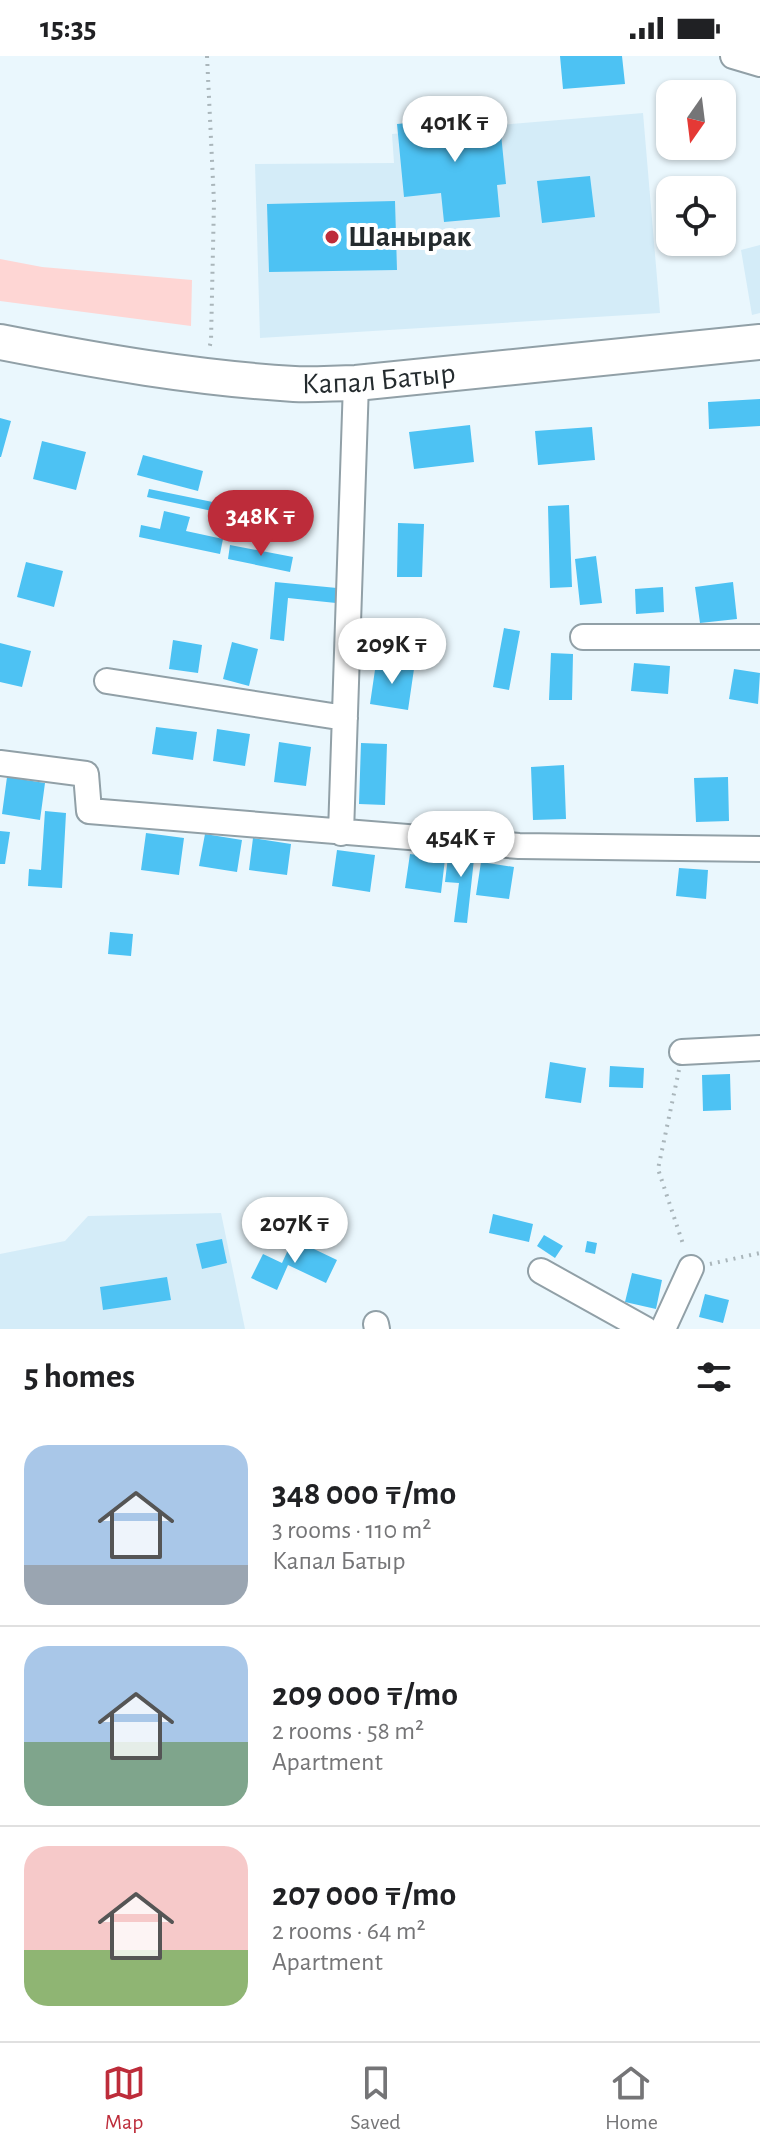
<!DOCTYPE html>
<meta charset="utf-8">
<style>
:root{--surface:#fff;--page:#f6f6f6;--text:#202124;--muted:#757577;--line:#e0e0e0;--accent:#bd2c3a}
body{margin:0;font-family:"Alegreya Sans",sans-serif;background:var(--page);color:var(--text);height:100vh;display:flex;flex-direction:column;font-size:30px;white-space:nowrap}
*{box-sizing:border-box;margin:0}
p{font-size:26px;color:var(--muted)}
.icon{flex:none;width:44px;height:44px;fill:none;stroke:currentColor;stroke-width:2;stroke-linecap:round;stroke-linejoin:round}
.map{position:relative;height:1273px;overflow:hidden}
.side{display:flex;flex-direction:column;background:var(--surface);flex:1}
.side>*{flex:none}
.needle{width:52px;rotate:194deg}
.buttons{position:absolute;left:656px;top:24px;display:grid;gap:16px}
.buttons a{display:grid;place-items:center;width:80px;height:80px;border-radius:16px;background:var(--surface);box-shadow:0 2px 6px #0004;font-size:40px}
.price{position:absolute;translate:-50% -68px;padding:0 18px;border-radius:28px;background:#fff;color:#222;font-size:26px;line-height:52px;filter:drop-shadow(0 2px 4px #0008)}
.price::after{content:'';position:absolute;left:50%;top:48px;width:24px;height:18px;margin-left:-12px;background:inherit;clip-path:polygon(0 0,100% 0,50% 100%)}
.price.selected{background:var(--accent);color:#fff}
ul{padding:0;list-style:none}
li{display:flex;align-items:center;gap:24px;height:200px;padding:0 24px}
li+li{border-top:2px solid var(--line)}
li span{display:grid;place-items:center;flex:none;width:224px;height:160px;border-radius:24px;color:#555}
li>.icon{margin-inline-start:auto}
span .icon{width:96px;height:96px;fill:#fffc;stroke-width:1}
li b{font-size:34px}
h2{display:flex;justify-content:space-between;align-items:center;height:96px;padding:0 24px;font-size:34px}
.status{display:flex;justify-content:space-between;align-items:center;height:56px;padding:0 40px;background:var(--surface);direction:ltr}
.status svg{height:22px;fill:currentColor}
.menu{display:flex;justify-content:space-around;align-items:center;height:112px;border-top:2px solid var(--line);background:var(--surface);font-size:22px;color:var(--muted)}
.menu a{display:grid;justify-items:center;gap:4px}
.menu .selected{color:var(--accent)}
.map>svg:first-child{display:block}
.built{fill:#d4ecf8}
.green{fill:#fed6d4}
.building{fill:#4dc2f3}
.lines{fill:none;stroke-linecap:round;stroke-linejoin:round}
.minor-casing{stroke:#91a0a7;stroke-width:28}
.secondary-casing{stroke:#91a0a7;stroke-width:38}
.path{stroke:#aab6bb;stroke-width:4;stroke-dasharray:2 6;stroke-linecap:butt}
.minor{stroke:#fff;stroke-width:24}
.secondary{stroke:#fff;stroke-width:34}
.poi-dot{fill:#bd2c3a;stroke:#fff;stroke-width:3}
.labels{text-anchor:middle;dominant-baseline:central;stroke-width:8;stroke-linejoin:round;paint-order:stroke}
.poi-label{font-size:30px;font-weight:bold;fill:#242b2e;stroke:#fff;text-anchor:start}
.street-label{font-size:30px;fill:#242b2e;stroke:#fff}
</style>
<div class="status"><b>15:35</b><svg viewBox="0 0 49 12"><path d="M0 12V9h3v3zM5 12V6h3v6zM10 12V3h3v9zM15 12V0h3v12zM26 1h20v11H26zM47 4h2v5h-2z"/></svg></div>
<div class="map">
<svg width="760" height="1273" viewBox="0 0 760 1273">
<rect width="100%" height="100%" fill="#eaf7fd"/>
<path class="built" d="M643,57L660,257L260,282L255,108L394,107L392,78Z
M760,189V257L752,259L741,194Z
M221,1157L245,1273H0V1198L65,1185L88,1160Z"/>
<path class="green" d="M0,203L42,211L192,224L191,270L0,245Z"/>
<path class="building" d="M560,0H622L625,28L563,33Z
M499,58L506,128L497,129L500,161L444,166L441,137L404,141L397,68Z
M590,120L595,161L542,167L537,125Z
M395,145L397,214L269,216L267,148Z
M760,343V370L709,373L708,346Z
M0,362L11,365L1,401H0Z
M470,369L474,406L414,413L409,376Z
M592,371L595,404L538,409L535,375Z
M42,385L86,396L76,434L33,423Z
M143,399L203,415L198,435L137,419Z
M149,433L242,452L240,461L147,441Z
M569,449L572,531L550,532L548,450Z
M164,455L190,461L186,475L223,483L220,498L139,481L141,469L160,473Z
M398,467L424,468L422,521H397Z
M230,489L293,501L290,516L228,503Z
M596,500L602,547L580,549L575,503Z
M26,506L63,515L54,551L17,541Z
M275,526L337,532L336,547L288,542L284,585L270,583Z
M733,526L737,563L700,567L695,531Z
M663,531L664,556L636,558L635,533Z
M504,572L520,575L509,634L493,631Z
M173,584L202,589L198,617L169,613Z
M232,586L258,593L249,630L223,623Z
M0,587L31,595L22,631L0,626Z
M551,597L573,598L572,644H549Z
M376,607L414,613L408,654L370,648Z
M634,607L670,610L668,638L631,635Z
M734,613L760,617L758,648L729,643Z
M156,671L197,676L193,704L152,698Z
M217,673L250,678L245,710L213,705Z
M279,686L311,691L306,730L274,726Z
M361,687L387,688L385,749L359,748Z
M564,709L566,763L533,764L531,711Z
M7,721L45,727L40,764L2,758Z
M728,721L729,765L696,766L694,722Z
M45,755L66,757L62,832L28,830L29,813L41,814Z
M0,775L10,776L5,808H0Z
M146,777L184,782L179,819L141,814Z
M205,778L242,784L237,816L199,810Z
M253,782L291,788L287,819L249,814Z
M449,792L475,794L467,867L454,866L459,827L445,826Z
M337,794L375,799L370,836L332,830Z
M410,798L445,803L441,837L405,832Z
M481,806L514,811L509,843L476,839Z
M679,812L708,814L706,843L676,840Z
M110,876L133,878L131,900L108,898Z
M550,1006L586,1012L581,1047L545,1042Z
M610,1010L644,1012L643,1032L609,1031Z
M730,1018L731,1054L703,1055L702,1019Z
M493,1158L533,1168L529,1186L489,1177Z
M544,1179L563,1190L555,1202L537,1190Z
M222,1183L227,1207L202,1213L196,1188Z
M293,1183L337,1204L326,1227L288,1209L277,1234L251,1222L263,1198L282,1207Z
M587,1185L597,1187L595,1198L585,1196Z
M632,1217L662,1224L656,1253L625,1246Z
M167,1221L171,1244L103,1254L100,1231Z
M705,1238L729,1244L723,1267L699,1261Z"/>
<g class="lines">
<defs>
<path id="minor" d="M733,0L760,8
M583,581H760
M107,625L345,662
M0,707L86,718L89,755L519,790L760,793
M341,777L356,327
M682,996L760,992
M541,1215L645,1273
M376,1268L377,1273
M663,1273L691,1212"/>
<g id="secondary">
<path id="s1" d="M0,286C97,305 195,322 294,328C315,329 336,327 356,327L760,286"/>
</g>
</defs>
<use href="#minor" class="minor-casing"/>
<use href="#secondary" class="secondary-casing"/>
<path class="path" d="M207,0L214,146L211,285L209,293
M679,1014L658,1113L684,1191
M710,1208L760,1197"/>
<use href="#minor" class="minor"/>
<use href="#secondary" class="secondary"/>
</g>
<circle class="poi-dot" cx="332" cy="181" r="8"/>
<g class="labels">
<g class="poi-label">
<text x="348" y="181">Шанырак</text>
</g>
<g class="street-label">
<text stroke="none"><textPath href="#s1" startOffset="382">Капал Батыр</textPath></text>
</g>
</g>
</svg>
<div class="buttons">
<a><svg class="needle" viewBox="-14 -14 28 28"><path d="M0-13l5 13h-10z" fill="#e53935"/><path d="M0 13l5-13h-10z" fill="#757577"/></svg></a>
<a><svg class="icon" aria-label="locate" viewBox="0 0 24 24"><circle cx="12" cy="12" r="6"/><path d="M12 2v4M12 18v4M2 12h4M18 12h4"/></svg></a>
</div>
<b class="price" style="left:455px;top:108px">401K ₸</b>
<b class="price selected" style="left:261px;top:502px">348K ₸</b>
<b class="price" style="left:392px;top:630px">209K ₸</b>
<b class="price" style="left:461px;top:823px">454K ₸</b>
<b class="price" style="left:295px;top:1209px">207K ₸</b>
</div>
<section class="side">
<h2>5 homes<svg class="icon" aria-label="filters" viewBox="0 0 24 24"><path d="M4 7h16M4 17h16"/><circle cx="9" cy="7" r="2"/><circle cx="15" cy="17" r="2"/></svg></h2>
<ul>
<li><span style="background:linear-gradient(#a9c7e8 75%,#9aa5b1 0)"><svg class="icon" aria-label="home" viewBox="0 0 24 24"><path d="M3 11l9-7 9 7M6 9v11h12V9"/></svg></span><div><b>348 000 ₸/mo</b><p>3 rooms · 110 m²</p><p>Капал Батыр</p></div></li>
<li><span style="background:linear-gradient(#a9c7e8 60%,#7fa58c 0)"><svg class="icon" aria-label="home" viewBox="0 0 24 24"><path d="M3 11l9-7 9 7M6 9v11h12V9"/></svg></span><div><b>209 000 ₸/mo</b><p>2 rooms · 58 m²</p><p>Apartment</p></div></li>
<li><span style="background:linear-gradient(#f6c9c9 65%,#8fb573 0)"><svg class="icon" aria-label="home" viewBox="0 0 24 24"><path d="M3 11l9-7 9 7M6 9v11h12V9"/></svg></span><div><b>207 000 ₸/mo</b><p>2 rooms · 64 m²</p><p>Apartment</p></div></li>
</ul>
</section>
<nav class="menu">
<a class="selected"><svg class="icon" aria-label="map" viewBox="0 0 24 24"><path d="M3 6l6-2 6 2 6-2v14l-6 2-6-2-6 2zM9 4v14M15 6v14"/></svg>Map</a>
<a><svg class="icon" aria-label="saved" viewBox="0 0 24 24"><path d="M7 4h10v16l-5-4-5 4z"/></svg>Saved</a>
<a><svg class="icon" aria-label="home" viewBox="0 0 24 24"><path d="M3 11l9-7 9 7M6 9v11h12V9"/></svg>Home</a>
</nav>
